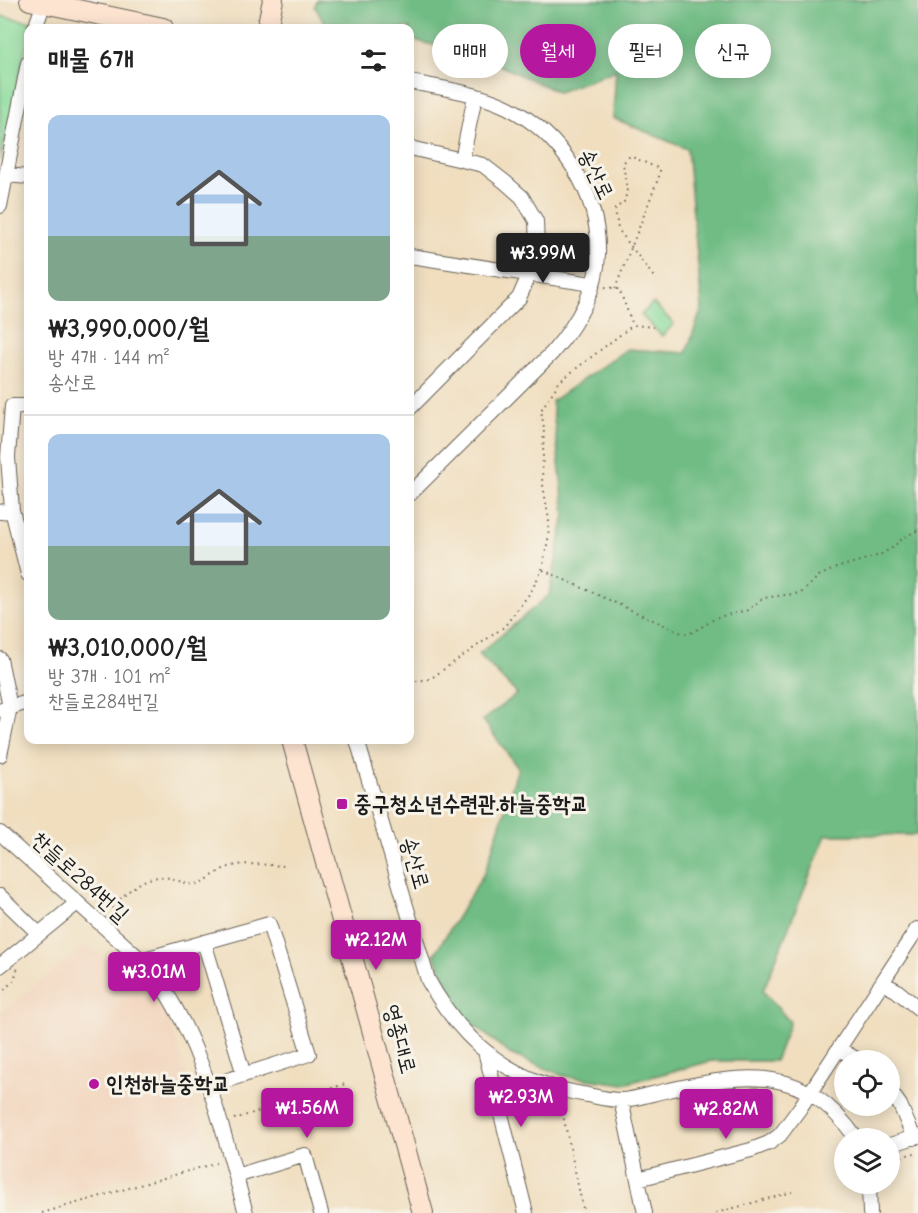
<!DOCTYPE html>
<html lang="ko">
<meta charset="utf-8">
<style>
:root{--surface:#fff;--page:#f2f2f2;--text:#222;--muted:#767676;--line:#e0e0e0;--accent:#b5179e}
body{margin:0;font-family:"Comic Neue","Poor Story",sans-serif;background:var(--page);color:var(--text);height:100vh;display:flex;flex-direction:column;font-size:22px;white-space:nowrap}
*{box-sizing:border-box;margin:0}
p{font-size:20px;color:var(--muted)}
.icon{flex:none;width:33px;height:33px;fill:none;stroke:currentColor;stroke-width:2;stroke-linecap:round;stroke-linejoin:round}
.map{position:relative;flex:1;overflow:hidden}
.drawer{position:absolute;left:24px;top:24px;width:390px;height:720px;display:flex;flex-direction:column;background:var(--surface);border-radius:12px;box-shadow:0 3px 15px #0003}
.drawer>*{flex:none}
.top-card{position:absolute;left:432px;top:24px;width:396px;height:54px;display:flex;gap:12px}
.fabs{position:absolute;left:834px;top:1050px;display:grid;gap:12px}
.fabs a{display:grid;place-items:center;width:66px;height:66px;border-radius:50%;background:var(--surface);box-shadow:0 3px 15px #0003;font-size:30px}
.price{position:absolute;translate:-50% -51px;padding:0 14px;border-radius:6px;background:var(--accent);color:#fff;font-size:20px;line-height:39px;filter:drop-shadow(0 2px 3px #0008)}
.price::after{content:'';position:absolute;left:50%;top:36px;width:18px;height:14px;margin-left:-9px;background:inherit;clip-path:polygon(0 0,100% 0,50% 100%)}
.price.active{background:#222;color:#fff}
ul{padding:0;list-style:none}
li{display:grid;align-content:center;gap:12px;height:318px;padding:0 24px}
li+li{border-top:2px solid var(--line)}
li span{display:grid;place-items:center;height:186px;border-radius:12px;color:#555}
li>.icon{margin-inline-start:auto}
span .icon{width:108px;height:108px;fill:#fffc;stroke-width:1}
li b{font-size:26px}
h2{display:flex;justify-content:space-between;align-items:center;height:72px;padding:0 24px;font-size:26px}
.tag{padding:0 21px;border-radius:27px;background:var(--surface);box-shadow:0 3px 15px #0003;font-size:21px;line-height:54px}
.tag.active{background:var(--accent);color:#fff}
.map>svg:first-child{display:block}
.built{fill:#f2d5bd}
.green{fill:#8bdc9c;stroke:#547c5c;stroke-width:1.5}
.forest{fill:#70bc84;stroke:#466c50;stroke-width:1.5}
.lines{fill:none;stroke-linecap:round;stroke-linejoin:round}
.street-casing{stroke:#666055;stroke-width:16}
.secondary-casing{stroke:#666055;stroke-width:22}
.path{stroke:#666055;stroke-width:2;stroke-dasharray:1.5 4.5;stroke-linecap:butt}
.street{stroke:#fff;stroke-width:14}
.secondary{stroke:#fde4d1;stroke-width:20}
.poi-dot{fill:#b5179e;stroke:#f7f3e8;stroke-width:2}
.labels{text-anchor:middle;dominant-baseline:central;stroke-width:6;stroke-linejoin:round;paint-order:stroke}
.street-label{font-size:22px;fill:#1c1c1c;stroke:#f7f3e8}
.poi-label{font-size:22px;font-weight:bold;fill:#1c1c1c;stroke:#f7f3e8;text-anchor:start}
</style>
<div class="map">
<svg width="918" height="1213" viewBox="0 0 918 1213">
<rect width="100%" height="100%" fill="#f7f3e8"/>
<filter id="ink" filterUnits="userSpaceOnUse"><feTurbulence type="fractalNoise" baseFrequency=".0167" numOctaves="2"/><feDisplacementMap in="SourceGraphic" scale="12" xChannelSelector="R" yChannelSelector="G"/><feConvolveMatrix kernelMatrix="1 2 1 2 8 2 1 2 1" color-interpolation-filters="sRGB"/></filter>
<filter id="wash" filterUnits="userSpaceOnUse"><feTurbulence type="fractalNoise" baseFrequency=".008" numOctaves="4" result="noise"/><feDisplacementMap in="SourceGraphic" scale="24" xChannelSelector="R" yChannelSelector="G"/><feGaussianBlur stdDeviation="1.35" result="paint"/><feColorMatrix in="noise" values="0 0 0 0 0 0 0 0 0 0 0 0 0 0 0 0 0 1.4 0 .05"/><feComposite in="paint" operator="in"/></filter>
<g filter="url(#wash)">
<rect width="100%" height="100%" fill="#f0debf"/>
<path class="built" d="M87,944L168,1016L209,1153L13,1210L0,1177V1013Z"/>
<path class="green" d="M0,16L32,22L28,28V39L0,161Z
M653,303L674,324L662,336L641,315Z"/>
<path class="forest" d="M317,0H918V835H826L763,991L790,1022L775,1061H712L624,1084L564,1076L510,1054L463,1016L434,955L485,872L518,768L483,720L517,694L479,654L549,595L565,515L552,401L627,349L686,353L702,308L687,149L613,118L616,70L558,92L488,60L410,39V28H367L324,22L315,7Z"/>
</g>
<g filter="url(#ink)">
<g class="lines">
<defs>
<path id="street" d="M35,28L44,3
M410,82C442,88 477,93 507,107C561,134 600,193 598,255C597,292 575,326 552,353L410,494
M410,148L462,160L475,96
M7,175L28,177
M0,206L28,63
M410,256L592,284
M410,408L519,298L529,275L537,249L536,221L522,197L505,182L483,165L462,160
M12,510L28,574
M0,512L12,510L8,457L12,406H28
M0,659L10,707L0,755
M2,710L28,702
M357,740L428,980C464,1045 514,1084 588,1095C598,1097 609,1100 620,1100C635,1100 653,1093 669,1090C748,1073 803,1064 856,1138
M0,833L141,960C198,1019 224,1135 246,1213
M0,896L39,934
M204,942L244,1075
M141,960L269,924L309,1054L209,1086
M0,966L77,903
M882,983L896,990L918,1008
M839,1049L858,1060
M485,1051L526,1213
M890,1091L900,1105L914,1138
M621,1100L645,1213
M890,1145L918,1136
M236,1176L305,1155L321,1213
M638,1179L751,1150L769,1143L780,1135L800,1108L917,929
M869,1184L870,1213"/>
<path id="secondary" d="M30,0L163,28
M267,28L273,0
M292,740L423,1213"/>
</defs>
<use href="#street" class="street-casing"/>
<use href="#secondary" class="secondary-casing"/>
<path class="path" d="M605,287L619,289L633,325L653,327
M615,289L660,174V169L630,156L623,163L627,189L625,201L615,209L618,229L656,280
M543,570L684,634L693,632L718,617L748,610L763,598L801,593L819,576L836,568L880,555L892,548L903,538L918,530
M410,682L430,679L504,627L530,593L542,570L548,540L549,520L542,479L544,428L541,410L560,381L633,325
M112,908C126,892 146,872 170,878C179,880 187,886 196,884C209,881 217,870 229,867C243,862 268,865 284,866
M0,994L14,980L18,967
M560,1101L584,1213
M234,1119L345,1084
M890,1160L918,1152
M42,1213L216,1163
M716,1213L792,1192"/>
<use href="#street" class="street"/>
<use href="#secondary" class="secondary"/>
</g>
</g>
<g class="poi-dot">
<rect x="336" y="798" width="12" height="12" rx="3"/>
<circle cx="94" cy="1084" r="6"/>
</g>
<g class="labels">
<g class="street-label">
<text transform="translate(596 174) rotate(65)">송산로</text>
<text transform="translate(415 863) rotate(74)">송산로</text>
<text transform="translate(80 877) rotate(42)">찬들로284번길</text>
<text transform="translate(400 1039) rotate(75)">영종대로</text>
</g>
<g class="poi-label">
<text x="354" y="804">중구청소년수련관.하늘중학교</text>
<text x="106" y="1084">인천하늘중학교</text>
</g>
</g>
</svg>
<div class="fabs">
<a><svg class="icon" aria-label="locate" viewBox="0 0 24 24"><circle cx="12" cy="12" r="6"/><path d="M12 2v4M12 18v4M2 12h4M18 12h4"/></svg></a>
<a><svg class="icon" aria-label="layers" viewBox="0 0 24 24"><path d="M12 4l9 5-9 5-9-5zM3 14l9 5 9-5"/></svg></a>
</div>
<b class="price active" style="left:543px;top:284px">₩3.99M</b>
<b class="price" style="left:376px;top:971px">₩2.12M</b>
<b class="price" style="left:154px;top:1003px">₩3.01M</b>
<b class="price" style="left:521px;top:1128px">₩2.93M</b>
<b class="price" style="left:307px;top:1139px">₩1.56M</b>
<b class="price" style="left:726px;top:1140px">₩2.82M</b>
<div class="top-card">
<a class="tag">매매</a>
<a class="tag active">월세</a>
<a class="tag">필터</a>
<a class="tag">신규</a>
</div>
<section class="drawer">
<h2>매물 6개<svg class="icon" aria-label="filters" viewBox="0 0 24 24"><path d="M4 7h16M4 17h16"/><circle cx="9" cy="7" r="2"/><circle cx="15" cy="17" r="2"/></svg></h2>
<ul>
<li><span style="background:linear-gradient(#a9c7e8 65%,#7fa58c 0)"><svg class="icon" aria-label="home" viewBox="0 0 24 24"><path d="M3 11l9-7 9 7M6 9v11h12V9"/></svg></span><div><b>₩3,990,000/월</b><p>방 4개 · 144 m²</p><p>송산로</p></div></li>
<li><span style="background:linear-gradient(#a9c7e8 60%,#7fa58c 0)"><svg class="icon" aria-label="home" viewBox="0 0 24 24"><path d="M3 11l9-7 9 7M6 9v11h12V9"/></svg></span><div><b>₩3,010,000/월</b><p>방 3개 · 101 m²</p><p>찬들로284번길</p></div></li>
</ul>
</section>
</div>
